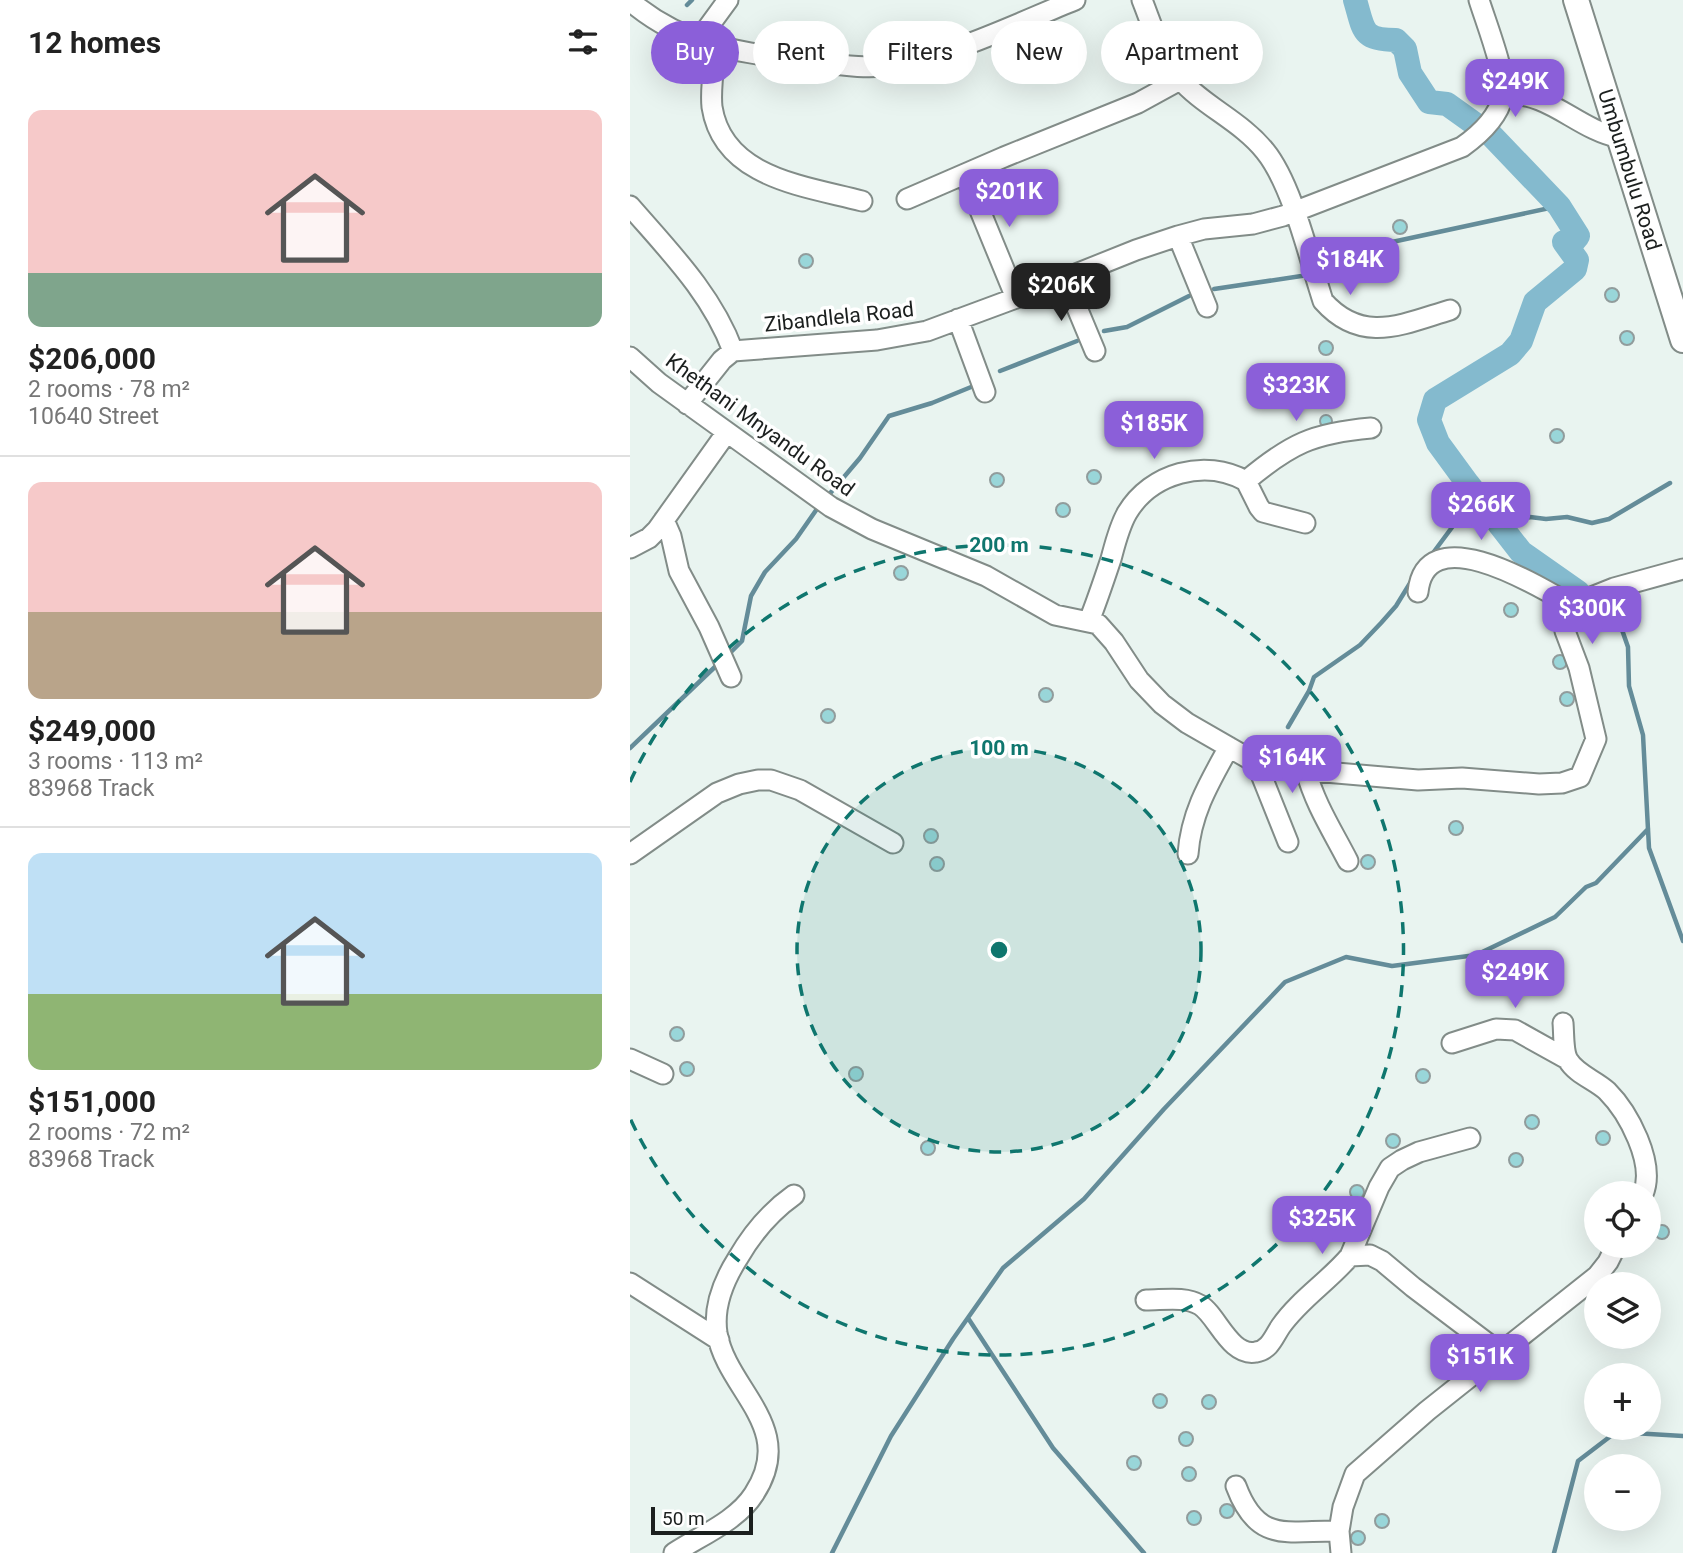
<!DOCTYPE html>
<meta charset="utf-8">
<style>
:root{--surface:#fff;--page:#f2f2f2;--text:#222;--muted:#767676;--line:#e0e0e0;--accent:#8b5fd9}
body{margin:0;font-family:Roboto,sans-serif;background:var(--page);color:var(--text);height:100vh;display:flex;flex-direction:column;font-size:26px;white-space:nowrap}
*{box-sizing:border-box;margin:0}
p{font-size:23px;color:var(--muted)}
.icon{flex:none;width:38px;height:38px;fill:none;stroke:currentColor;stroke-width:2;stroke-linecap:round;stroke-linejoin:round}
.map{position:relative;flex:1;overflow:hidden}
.panel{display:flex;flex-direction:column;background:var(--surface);width:630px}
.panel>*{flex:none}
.guide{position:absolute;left:21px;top:21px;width:665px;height:63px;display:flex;gap:14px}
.fabs{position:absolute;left:954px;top:1181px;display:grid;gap:14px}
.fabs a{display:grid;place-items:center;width:77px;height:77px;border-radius:50%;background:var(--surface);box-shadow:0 7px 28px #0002;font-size:35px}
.scale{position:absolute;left:21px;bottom:18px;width:102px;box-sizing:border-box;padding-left:7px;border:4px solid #1b1f1e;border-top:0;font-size:19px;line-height:24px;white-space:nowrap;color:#1b1f1e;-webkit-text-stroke:5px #fff;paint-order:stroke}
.price{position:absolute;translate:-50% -60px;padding:0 16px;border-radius:14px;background:var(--accent);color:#fff;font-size:23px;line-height:46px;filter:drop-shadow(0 2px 4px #0008)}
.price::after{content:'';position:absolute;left:50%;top:42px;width:21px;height:16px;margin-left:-10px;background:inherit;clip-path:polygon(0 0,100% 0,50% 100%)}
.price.on{background:#222;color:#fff}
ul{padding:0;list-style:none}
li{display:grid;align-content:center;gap:14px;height:371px;padding:0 28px}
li+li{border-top:2px solid var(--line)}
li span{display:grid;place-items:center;height:217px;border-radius:14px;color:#555}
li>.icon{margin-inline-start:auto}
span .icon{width:126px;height:126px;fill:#fffc;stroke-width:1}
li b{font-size:30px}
h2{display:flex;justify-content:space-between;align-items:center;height:84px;padding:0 28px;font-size:30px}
.chip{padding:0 24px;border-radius:32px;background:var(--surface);box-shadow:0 7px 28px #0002;font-size:24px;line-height:63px}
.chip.on{background:var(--accent);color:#fff}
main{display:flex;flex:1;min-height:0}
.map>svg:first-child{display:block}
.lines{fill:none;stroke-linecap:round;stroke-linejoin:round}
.stream{stroke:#648c99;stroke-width:4.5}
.river{stroke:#84bace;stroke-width:24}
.building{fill:#99d6d9;stroke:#919c9c;stroke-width:2}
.minor-casing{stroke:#828c88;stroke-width:23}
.major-casing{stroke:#828c88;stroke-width:28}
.minor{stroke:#fff;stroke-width:19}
.major{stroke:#fff;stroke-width:24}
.ring{fill:none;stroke:#0f766e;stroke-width:3.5;stroke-dasharray:12 9}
.labels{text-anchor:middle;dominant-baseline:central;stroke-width:7;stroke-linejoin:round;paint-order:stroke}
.street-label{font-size:21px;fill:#1b1f1e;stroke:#fff}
.centre{fill:#0f766e;stroke:#fff;stroke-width:3.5}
.ring-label{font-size:21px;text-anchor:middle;font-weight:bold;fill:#0f766e;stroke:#fff;stroke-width:7;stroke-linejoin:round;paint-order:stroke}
</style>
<main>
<section class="panel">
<h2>12 homes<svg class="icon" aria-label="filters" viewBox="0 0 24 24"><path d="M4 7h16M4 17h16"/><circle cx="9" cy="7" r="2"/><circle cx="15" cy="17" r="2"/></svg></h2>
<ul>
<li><span style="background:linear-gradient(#f6c9c9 75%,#7fa58c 0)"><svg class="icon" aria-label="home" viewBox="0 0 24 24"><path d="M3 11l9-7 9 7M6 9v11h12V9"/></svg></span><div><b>$206,000</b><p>2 rooms · 78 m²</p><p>10640 Street</p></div></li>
<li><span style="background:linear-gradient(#f6c9c9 60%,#b9a48a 0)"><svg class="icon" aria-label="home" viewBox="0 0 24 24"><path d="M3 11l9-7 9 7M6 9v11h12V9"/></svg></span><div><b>$249,000</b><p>3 rooms · 113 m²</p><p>83968 Track</p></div></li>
<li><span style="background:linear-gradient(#bfe0f5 65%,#8fb573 0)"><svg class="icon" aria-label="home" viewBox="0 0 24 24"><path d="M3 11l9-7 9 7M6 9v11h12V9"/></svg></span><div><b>$151,000</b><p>2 rooms · 72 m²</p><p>83968 Track</p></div></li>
</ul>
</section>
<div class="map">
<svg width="1053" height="1553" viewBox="0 0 1053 1553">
<rect width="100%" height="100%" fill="#e9f4f0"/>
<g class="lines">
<path class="stream" d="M57,5L62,0
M697,268L725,250L929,206
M584,289L678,275
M474,331L497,327L559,296
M370,371L447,341
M197,497L230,458L259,416L302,403L346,385
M870,526L900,517L916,519L937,517L962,523L979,519L1040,483
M800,557L846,495
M965,604L974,606L981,613L991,627L998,647L999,686L1013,735L1019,848L1053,941
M97,656L112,641L121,596L135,572L166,539L189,506
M658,727L679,691L684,677L730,645L751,623L766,606L785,575
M0,748L88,664
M338,1318L423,1448L514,1553
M202,1553L261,1436L323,1339L373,1268L454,1199L534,1109L655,982L716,957L762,966L846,955L925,917L956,887L966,883L1018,829
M924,1553L948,1461L986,1432L1053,1436"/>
<path class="river" d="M725,0C734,30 731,40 766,40L775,49L780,73L799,102L817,104L845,124
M862,136L929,206L948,236L943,242H934L947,260L945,269L905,302L891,341L880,354L805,400L799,420L808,443L838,484L891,552L948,592"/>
</g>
<path class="building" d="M763 227a7 7 0 1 1 14 0a7 7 0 1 1-14 0Z
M169 261a7 7 0 1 1 14 0a7 7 0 1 1-14 0Z
M975 295a7 7 0 1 1 14 0a7 7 0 1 1-14 0Z
M990 338a7 7 0 1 1 14 0a7 7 0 1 1-14 0Z
M689 348a7 7 0 1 1 14 0a7 7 0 1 1-14 0Z
M640 380a7 7 0 1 1 14 0a7 7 0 1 1-14 0Z
M690 421a6 6 0 1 1 12 0a6 6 0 1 1-12 0Z
M920 436a7 7 0 1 1 14 0a7 7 0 1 1-14 0Z
M457 477a7 7 0 1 1 14 0a7 7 0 1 1-14 0Z
M360 480a7 7 0 1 1 14 0a7 7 0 1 1-14 0Z
M426 510a7 7 0 1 1 14 0a7 7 0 1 1-14 0Z
M264 573a7 7 0 1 1 14 0a7 7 0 1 1-14 0Z
M874 610a7 7 0 1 1 14 0a7 7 0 1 1-14 0Z
M923 662a7 7 0 1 1 14 0a7 7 0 1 1-14 0Z
M409 695a7 7 0 1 1 14 0a7 7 0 1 1-14 0Z
M930 699a7 7 0 1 1 14 0a7 7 0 1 1-14 0Z
M191 716a7 7 0 1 1 14 0a7 7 0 1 1-14 0Z
M819 828a7 7 0 1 1 14 0a7 7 0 1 1-14 0Z
M294 836a7 7 0 1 1 14 0a7 7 0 1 1-14 0Z
M731 862a7 7 0 1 1 14 0a7 7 0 1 1-14 0Z
M300 864a7 7 0 1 1 14 0a7 7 0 1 1-14 0Z
M40 1034a7 7 0 1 1 14 0a7 7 0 1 1-14 0Z
M50 1069a7 7 0 1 1 14 0a7 7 0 1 1-14 0Z
M219 1074a7 7 0 1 1 14 0a7 7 0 1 1-14 0Z
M786 1076a7 7 0 1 1 14 0a7 7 0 1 1-14 0Z
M895 1122a7 7 0 1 1 14 0a7 7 0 1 1-14 0Z
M966 1138a7 7 0 1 1 14 0a7 7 0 1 1-14 0Z
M756 1141a7 7 0 1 1 14 0a7 7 0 1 1-14 0Z
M291 1148a7 7 0 1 1 14 0a7 7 0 1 1-14 0Z
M879 1160a7 7 0 1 1 14 0a7 7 0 1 1-14 0Z
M720 1192a7 7 0 1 1 14 0a7 7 0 1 1-14 0Z
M1025 1232a7 7 0 1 1 14 0a7 7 0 1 1-14 0Z
M523 1401a7 7 0 1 1 14 0a7 7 0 1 1-14 0Z
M572 1402a7 7 0 1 1 14 0a7 7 0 1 1-14 0Z
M549 1439a7 7 0 1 1 14 0a7 7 0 1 1-14 0Z
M497 1463a7 7 0 1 1 14 0a7 7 0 1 1-14 0Z
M552 1474a7 7 0 1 1 14 0a7 7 0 1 1-14 0Z
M590 1511a7 7 0 1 1 14 0a7 7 0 1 1-14 0Z
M557 1518a7 7 0 1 1 14 0a7 7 0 1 1-14 0Z
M745 1521a7 7 0 1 1 14 0a7 7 0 1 1-14 0Z
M721 1538a7 7 0 1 1 14 0a7 7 0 1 1-14 0Z"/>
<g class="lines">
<defs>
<path id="minor" d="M512,0C522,25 531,56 549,78C573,106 611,121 635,151C662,184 679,258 693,301C732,345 773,324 820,310
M0,1C55,48 111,52 179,61C209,65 240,70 269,64C330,52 388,23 445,0
M68,41L98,0
M86,47C84,66 80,88 82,107C93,178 175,186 232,201
M874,94C921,92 946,129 990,138
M335,174L386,298
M277,199L374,157L508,103L550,80
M0,206C39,251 82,294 103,351
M548,236L577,307
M435,279L465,351
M328,319L355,392
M0,357L29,383L201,507L242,529L356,576L425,615L468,624L484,642L509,680L532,704L557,723L623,761L660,769L788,780L832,778L909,784L932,783L950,777L966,739L949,668L935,631V620L939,611L954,600L984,588L1053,569
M57,404L92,360L103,351L247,340L297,331L386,298L506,250L548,236L574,229L623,224L653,216L832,147C849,135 868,118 873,96C878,78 855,20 849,0
M616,481C660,444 683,433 741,428
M34,520L41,536L49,571L79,627L101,677
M0,548L19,538L27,530L97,432
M788,592C796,516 910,587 943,606
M459,621C467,601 474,580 481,559C485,544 489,527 497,513C521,473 575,458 616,481L629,507L633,512L675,523
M626,762L658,842
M676,771C685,804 702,830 718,861
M0,854L87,793L109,784L128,780H141L170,790L263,843
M558,854C561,813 579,783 599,747
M933,1023C934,1034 933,1052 938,1060C946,1074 965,1080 977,1091C998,1112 1026,1163 1013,1194
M822,1043L866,1029L885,1030L937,1059
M0,1059L33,1074
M720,1256L749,1187L760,1168L772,1160L789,1152L840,1138
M0,1283L89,1340
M516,1300C534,1300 555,1296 570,1305C587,1315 600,1357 626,1352C640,1350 644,1336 651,1326C670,1299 699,1281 720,1256L740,1255L752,1261L783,1287L869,1352
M606,1486C628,1545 658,1530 709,1531
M44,1553C70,1536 107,1521 124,1494C168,1427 97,1391 87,1333C83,1306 94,1280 108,1258C123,1232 140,1212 164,1195
M711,1553L709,1531L713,1507L725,1474L797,1411L967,1276L978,1262L986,1246"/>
<g id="major">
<path id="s1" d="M946,0L1053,340"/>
</g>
</defs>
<use href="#minor" class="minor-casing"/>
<use href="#major" class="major-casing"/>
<use href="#minor" class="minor"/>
<use href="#major" class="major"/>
</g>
<circle cx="369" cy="950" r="202" fill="#0f766e" fill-opacity=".12"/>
<g class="ring">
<circle cx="369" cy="950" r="202"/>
<path d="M0 782A405 405 0 1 1 0 1118"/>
</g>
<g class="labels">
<g class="street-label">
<text stroke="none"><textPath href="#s1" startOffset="178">Umbumbulu Road</textPath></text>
<text transform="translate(209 317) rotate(-6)">Zibandlela Road</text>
<text transform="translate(130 425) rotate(36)">Khethani Mnyandu Road</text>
</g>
</g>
<circle cx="369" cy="950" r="10" class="centre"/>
<g class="ring-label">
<text x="369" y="552">200 m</text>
<text x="369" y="755">100 m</text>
</g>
</svg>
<div class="fabs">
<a><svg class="icon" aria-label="locate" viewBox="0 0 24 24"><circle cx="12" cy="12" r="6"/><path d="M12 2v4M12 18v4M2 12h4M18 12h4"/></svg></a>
<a><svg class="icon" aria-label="layers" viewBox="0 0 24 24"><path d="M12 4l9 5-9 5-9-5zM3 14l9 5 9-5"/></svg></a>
<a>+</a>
<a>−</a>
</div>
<div class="scale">50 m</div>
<b class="price" style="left:885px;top:119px">$249K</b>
<b class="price" style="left:379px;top:229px">$201K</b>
<b class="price" style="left:720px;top:297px">$184K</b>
<b class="price on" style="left:431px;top:323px">$206K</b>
<b class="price" style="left:666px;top:423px">$323K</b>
<b class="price" style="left:524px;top:461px">$185K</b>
<b class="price" style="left:851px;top:542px">$266K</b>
<b class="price" style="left:962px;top:646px">$300K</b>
<b class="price" style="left:662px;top:795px">$164K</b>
<b class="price" style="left:885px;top:1010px">$249K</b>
<b class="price" style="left:692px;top:1256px">$325K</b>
<b class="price" style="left:850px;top:1394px">$151K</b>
<div class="guide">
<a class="chip on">Buy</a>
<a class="chip">Rent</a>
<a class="chip">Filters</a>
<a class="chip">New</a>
<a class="chip">Apartment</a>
</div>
</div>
</main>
